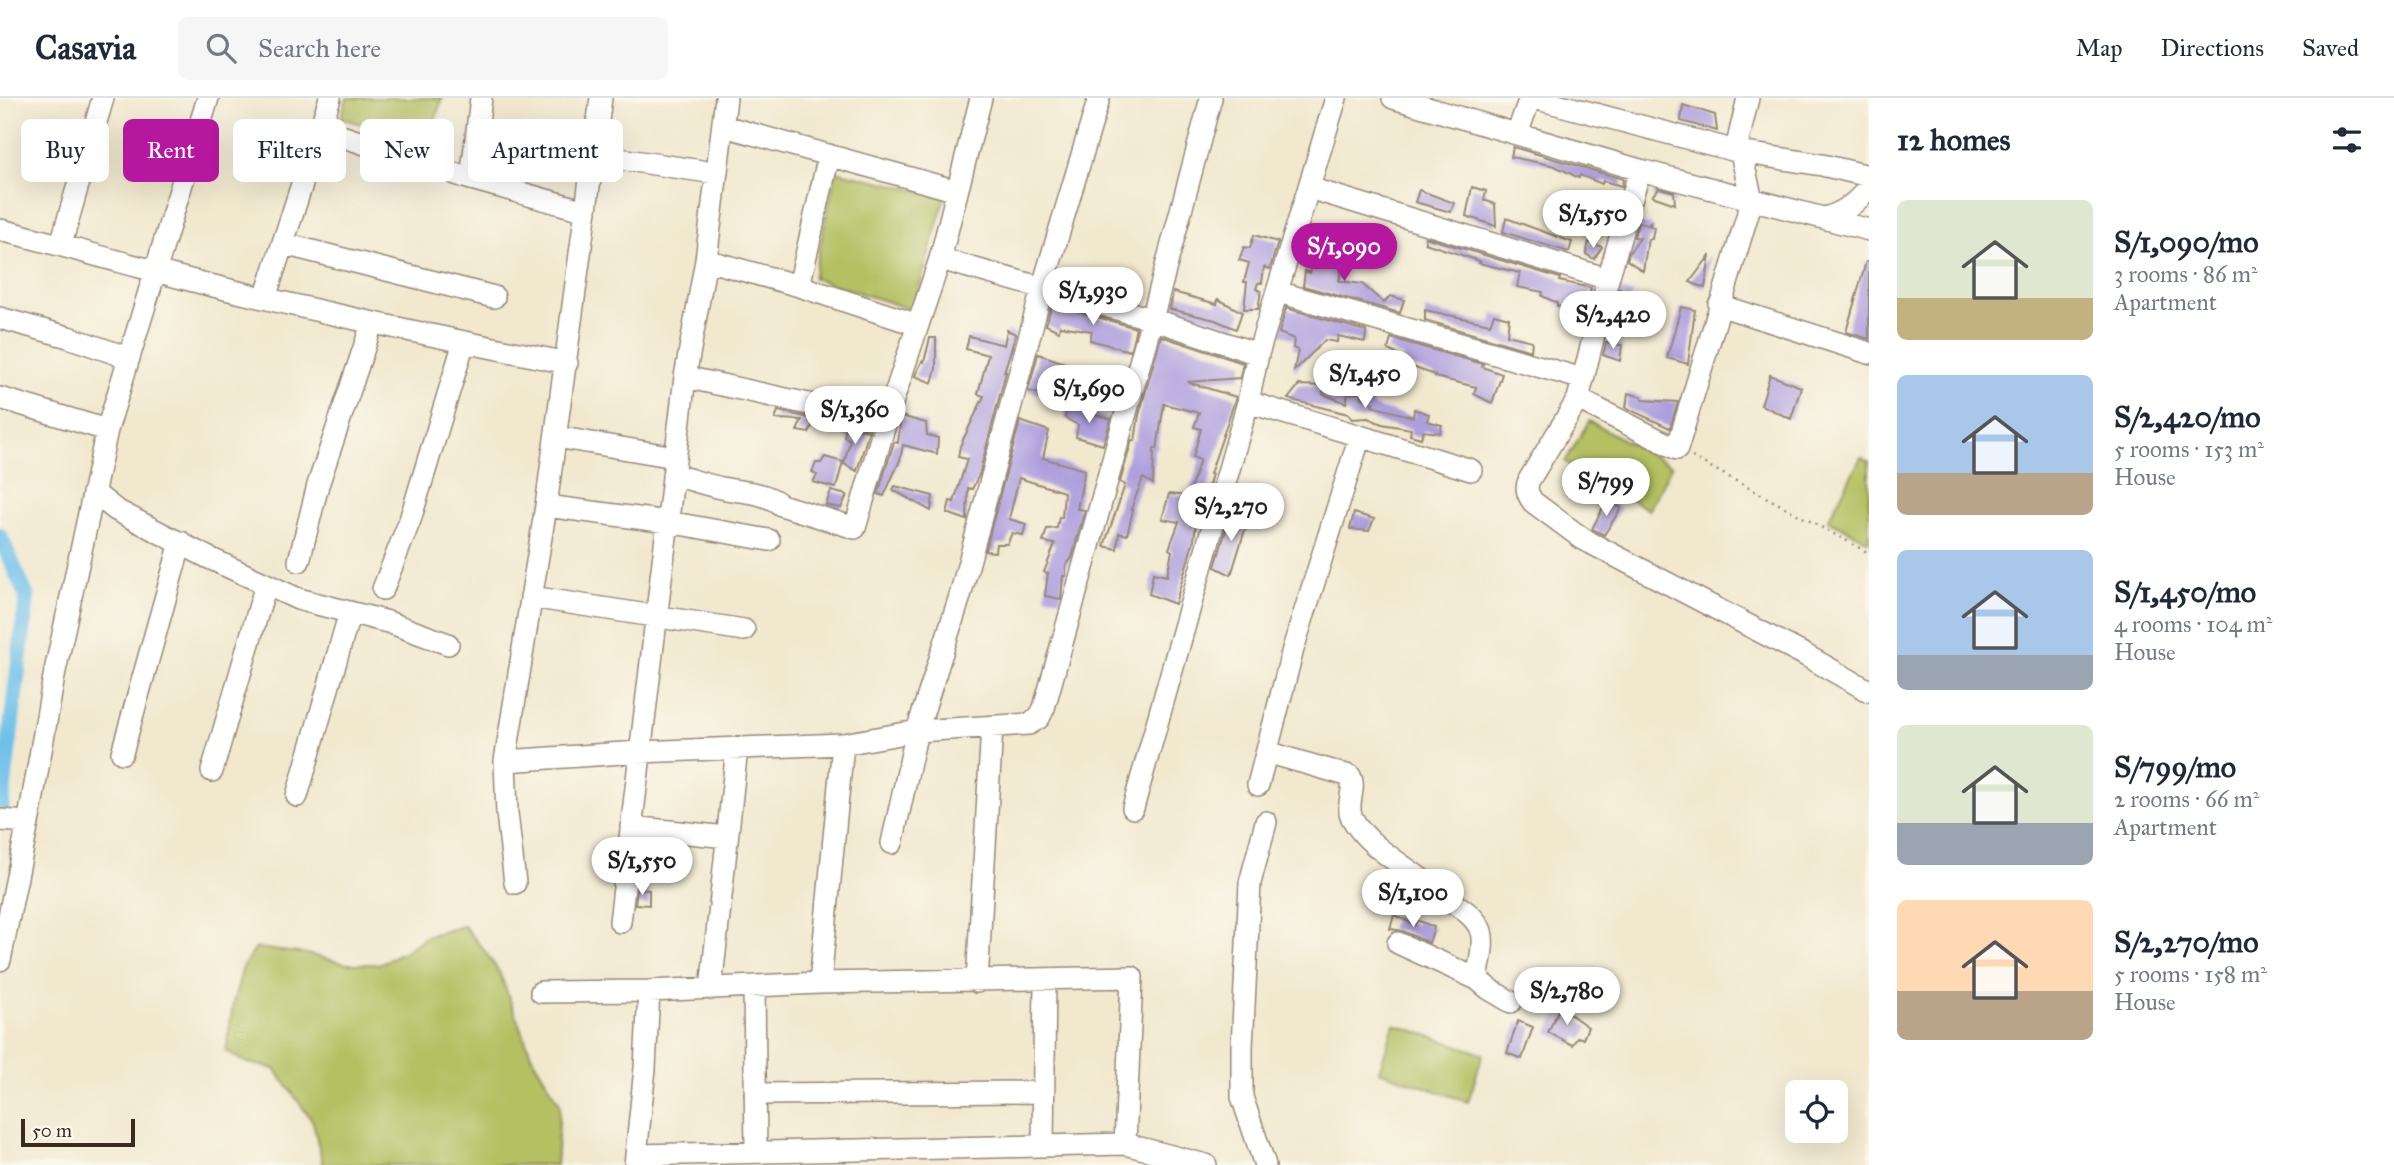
<!DOCTYPE html>
<meta charset="utf-8">
<style>
:root{--surface:#fff;--page:#f6f6f7;--text:#1f2937;--muted:#747a83;--line:#e0e1e3;--accent:#b5179e}
body{margin:0;font-family:"IM FELL Great Primer",serif;background:var(--page);color:var(--text);height:100vh;display:flex;flex-direction:column;font-size:26px;white-space:nowrap}
*{box-sizing:border-box;margin:0}
p{font-size:23px;color:var(--muted)}
.icon{flex:none;width:38px;height:38px;fill:none;stroke:currentColor;stroke-width:2;stroke-linecap:round;stroke-linejoin:round}
.map{position:relative;flex:1;overflow:hidden}
.sheet{display:flex;flex-direction:column;background:var(--surface);width:525px}
.sheet>*{flex:none}
.top-card{position:absolute;left:21px;top:21px;width:665px;height:63px;display:flex;gap:14px}
.tools{position:absolute;left:1785px;top:982px;display:grid;gap:14px}
.tools a{display:grid;place-items:center;width:63px;height:63px;border-radius:10px;background:var(--surface);box-shadow:0 7px 28px #0002;font-size:35px}
.scale{position:absolute;left:21px;bottom:18px;width:114px;box-sizing:border-box;padding-left:7px;border:4px solid #3b2a1e;border-top:0;font-size:19px;line-height:24px;white-space:nowrap;color:#3b2a1e;-webkit-text-stroke:5px #fbf7ec;paint-order:stroke}
.price{position:absolute;translate:-50% -60px;padding:0 16px;border-radius:24px;background:#fff;color:#222;font-size:23px;line-height:46px;filter:drop-shadow(0 2px 4px #0008)}
.price::after{content:'';position:absolute;left:50%;top:42px;width:21px;height:16px;margin-left:-10px;background:inherit;clip-path:polygon(0 0,100% 0,50% 100%)}
.price.on{background:var(--accent);color:#fff}
ul{padding:0;list-style:none}
li{display:flex;align-items:center;gap:21px;height:175px;padding:0 28px}
li span{display:grid;place-items:center;flex:none;width:196px;height:140px;border-radius:10px;color:#555}
li>.icon{margin-inline-start:auto}
span .icon{width:84px;height:84px;fill:#fffc;stroke-width:1}
li b{font-size:30px}
h2{display:flex;justify-content:space-between;align-items:center;height:84px;padding:0 28px;font-size:30px}
.tag{padding:0 24px;border-radius:10px;background:var(--surface);box-shadow:0 7px 28px #0002;font-size:24px;line-height:63px}
.tag.on{background:var(--accent);color:#fff}
header{display:flex;align-items:center;gap:42px;box-sizing:border-box;height:98px;padding:0 35px;background:var(--surface);border-bottom:2px solid var(--line)}
header strong{font-size:33px}
nav{display:flex;gap:38px;margin-inline-start:auto;font-size:24px}
.search{width:490px;height:63px;background:var(--page);display:flex;align-items:center;gap:18px;box-sizing:border-box;padding:0 24px;border-radius:10px;color:var(--muted);font-size:26px}
main{display:flex;flex:1;min-height:0}
.map>svg:first-child{display:block}
.green{fill:#b4c062;stroke:#787540;stroke-width:2}
.lines{fill:none;stroke-linecap:round;stroke-linejoin:round}
.canal{stroke:#6ec0ea;stroke-width:16}
.building{fill:#ae9ede}
.minor-casing{stroke:#968976;stroke-width:24}
.path{stroke:#968976;stroke-width:2.5;stroke-dasharray:2 5;stroke-linecap:butt}
.minor{stroke:#fff;stroke-width:21}
</style>
<header>
<strong>Casavia</strong>
<div class="search"><svg class="icon" aria-label="search" viewBox="0 0 24 24"><circle cx="10" cy="10" r="6"/><path d="M15 15l6 6"/></svg>Search here</div>
<nav><a>Map</a><a>Directions</a><a>Saved</a></nav>
</header>
<main>
<div class="map">
<svg width="1869" height="1067" viewBox="0 0 1869 1067">
<rect width="100%" height="100%" fill="#fbf7ec"/>
<filter id="ink" filterUnits="userSpaceOnUse"><feTurbulence type="fractalNoise" baseFrequency=".0143" numOctaves="2"/><feDisplacementMap in="SourceGraphic" scale="14" xChannelSelector="R" yChannelSelector="G"/><feConvolveMatrix kernelMatrix="1 2 1 2 8 2 1 2 1" color-interpolation-filters="sRGB"/></filter>
<filter id="wash" filterUnits="userSpaceOnUse"><feTurbulence type="fractalNoise" baseFrequency=".00686" numOctaves="4" result="noise"/><feDisplacementMap in="SourceGraphic" scale="28" xChannelSelector="R" yChannelSelector="G"/><feGaussianBlur stdDeviation="1.57" result="paint"/><feColorMatrix in="noise" values="0 0 0 0 0 0 0 0 0 0 0 0 0 0 0 0 0 1.4 0 .05"/><feComposite in="paint" operator="in"/></filter>
<g filter="url(#wash)">
<rect width="100%" height="100%" fill="#f1e8ce"/>
<path class="green" d="M347,0H442L428,46L341,20Z
M836,73L945,99L913,212L813,180Z
M1589,323L1672,368L1649,412L1565,364Z
M1861,359L1869,363V443L1828,422Z
M464,828L484,852L499,874L532,959L560,1006L556,1067H323L313,1024L275,971L245,964L226,953L233,905L243,869L256,850L307,856L347,866H379L405,853L427,838Z
M1394,926L1483,956L1468,1004L1379,973Z"/>
<g class="lines">
<path class="canal" d="M0,438L27,499L0,720"/>
</g>
<g id="blocks">
<path class="building" d="M1683,7L1715,17L1717,33L1681,23Z
M1513,49L1623,81L1622,88L1603,83L1602,86L1580,77L1579,80L1555,68L1511,59Z
M1472,89L1486,93L1484,102L1495,106L1496,128L1466,118Z
M1659,90L1674,94L1675,106L1652,98Z
M1419,92L1454,105L1451,114L1415,104Z
M1506,120L1572,144L1569,154L1503,134Z
M1651,123L1650,128L1654,129L1652,141H1648L1643,173L1627,162L1629,155L1640,140L1634,139L1638,124L1648,127Z
M1254,137L1278,144L1270,171L1264,169L1262,185H1258L1256,191L1261,193L1258,211H1244L1247,184H1244L1249,165L1239,162L1244,149L1250,150Z
M1425,139L1560,180L1559,183L1591,190L1585,216L1557,208V205L1542,198L1543,194L1517,189L1520,175L1479,165L1480,163L1425,145Z
M1589,144L1602,149L1594,161L1586,156Z
M1329,149L1345,152L1339,183L1362,186L1384,205L1390,198L1404,202L1400,215L1303,188L1305,173L1310,175L1315,160L1327,164Z
M1710,157L1705,190L1690,184Z
M1866,164H1869V241L1846,234Z
M1619,191L1633,196L1625,222L1613,216Z
M1173,194L1217,206L1218,201L1242,214L1236,231L1215,222L1170,211Z
M1052,206L1136,230L1130,253L1090,242L1092,233L1060,228L1059,233L1046,227Z
M1681,209L1695,212L1688,266L1667,260Z
M1286,210L1366,233L1365,244L1338,238L1337,244L1325,242L1294,273L1298,252L1293,250L1294,241L1279,235Z
M1425,212L1490,226L1494,216L1509,220L1507,237L1532,243L1531,253L1425,222Z
M1007,232L1016,236L1004,274H1006L979,377L972,391L968,390L967,422L947,415L950,403L954,404L967,361L958,359L960,348L984,298L978,296L988,257L966,251L969,238L1004,247Z
M1161,238L1243,265L1240,280L1187,284L1236,299L1210,376H1212L1200,418L1197,417L1194,442L1175,506L1149,496L1153,475L1167,478L1172,453L1169,451L1179,424L1162,421L1169,396L1188,398L1200,362L1193,359L1201,331L1194,329L1199,315L1164,306L1157,351L1154,350L1153,386L1143,380L1131,411L1133,412L1127,437L1119,435L1117,451L1104,448L1125,387L1120,384L1132,342L1135,343L1139,317Z
M930,240H936V271L932,285L915,278L922,263L924,264Z
M1391,240L1483,266L1482,269L1502,276L1492,305L1474,296L1476,289L1435,279V277L1401,265L1403,259L1388,252Z
M1606,245L1622,247L1620,263L1603,257Z
M1038,256L1074,268L1072,283L1058,278L1052,299L1028,293Z
M1770,277L1801,289L1791,321L1761,307Z
M1299,287L1324,288L1323,296L1346,305L1348,296L1363,294L1361,299L1373,305L1372,308L1413,319L1414,311L1429,316L1427,323L1442,327L1440,335L1423,333L1421,340L1410,337L1411,331L1382,326L1368,320L1352,321L1348,316L1288,301Z
M1628,295L1642,299V302L1678,304L1670,330L1626,310Z
M1067,309L1111,321L1103,347L1076,339L1078,327L1065,320Z
M778,313L838,326V327L814,323L809,335L797,333L802,322L775,321Z
M901,318L926,325L927,337L938,340L937,356L903,347L900,362L884,398L878,396L894,344L898,345Z
M1020,323L1049,333L1043,360L1085,372L1077,411L1085,412L1072,460L1066,467V478H1063L1061,501L1045,498L1048,475L1044,474L1055,446L1043,444L1047,431L1057,430L1059,419L1062,420L1064,394L1019,380L1009,421L1026,426L1023,437L1012,435L1007,446H996L995,454L985,453Z
M846,328L869,333L857,373L844,366L850,342L844,339Z
M825,359L843,364L836,390L813,384L817,377L812,374L816,365H821Z
M895,388L933,398L931,413L893,392Z
M831,393L847,397L841,410L826,407Z
M1607,402L1621,410L1604,437L1592,431Z
M1231,414L1248,422L1231,477L1215,469Z
M1354,415L1374,421L1369,433L1350,431Z
M637,791L649,792V807L635,806Z
M1394,817L1415,827L1417,822L1434,829L1429,845L1403,833L1390,831Z
M1560,909L1588,929L1583,941L1578,939L1572,947L1548,934Z
M1518,923L1533,929L1522,961L1507,955Z"/>
</g>
</g>
<g filter="url(#ink)">
<use href="#blocks" fill-opacity="0" stroke="#968976" stroke-width="2"/>
<g class="lines">
<defs>
<path id="minor" d="M1393,0L1640,72L1869,132
M1534,0L1740,54L1822,67L1869,78
M724,28L957,93
M320,31L471,81L586,113
M1517,36L1530,0
M593,57L715,75
M1640,72L1608,181L1578,301L1529,382C1525,391 1528,397 1533,404L1583,441L1805,557L1869,593
M471,81L481,0
M1309,90L1608,181
M1824,120C1842,116 1858,104 1869,88
M0,132C52,144 103,160 155,173C291,209 429,237 567,265
M61,146L103,0
M284,146L494,199
M940,161L1152,221L1258,256
M706,162L799,188L918,227
M799,188L829,57
M1278,194L1583,281
M265,200L330,0
M1719,207L1869,255
M0,220L68,239L129,260
M685,279L886,323
M0,300L107,332
M1578,301L1677,351L1752,102L1738,43L1748,0
M1248,304L1471,372
M556,339L675,359
M673,377C690,381 706,387 722,390C743,395 764,393 781,407L855,430L886,323L940,161L981,0
M93,394L116,412L207,459L298,501L388,524L448,546
M546,408L668,424L769,442
M299,463L318,387L372,226
M383,491L410,422L464,244
M531,499L744,532
M1267,652L1280,658L1350,678C1357,691 1345,706 1352,720C1364,742 1387,757 1407,771C1421,780 1433,791 1446,800C1459,809 1475,817 1481,833C1485,847 1479,867 1477,881
M122,655L181,444
M505,663L639,654L843,646L917,633L1029,626L1039,620L1044,610L1152,221L1211,0
M212,673L266,486
M1258,687L1293,551L1360,338
M297,698L350,514
M1133,710L1248,304L1258,256L1336,0
M0,722L28,724
M631,729L727,739
M892,745L917,633L960,498L1042,191L1099,0
M515,785L507,715L505,663L546,408L601,0
M620,824L685,279L706,162L726,0
M1398,845L1477,881L1489,891L1511,904
M0,862L30,715L55,573L107,332L208,0
M977,884L992,629
M820,885L843,646
M754,889L756,1054
M711,891L737,650
M541,894L649,893L820,885L1132,879L1125,1046
M755,996L1043,994
M1043,1047L1045,882
M637,1057L1125,1046L1206,1067
M635,1067L645,970L649,893
M1265,1067L1242,999V949L1250,785L1266,724"/>
</defs>
<use href="#minor" class="minor-casing"/>
<path class="path" d="M1692,359L1869,455"/>
<use href="#minor" class="minor"/>
</g>
</g>
</svg>
<div class="tools">
<a><svg class="icon" aria-label="locate" viewBox="0 0 24 24"><circle cx="12" cy="12" r="6"/><path d="M12 2v4M12 18v4M2 12h4M18 12h4"/></svg></a>
</div>
<div class="scale">50 m</div>
<b class="price" style="left:1593px;top:152px">S/1,550</b>
<b class="price on" style="left:1344px;top:185px">S/1,090</b>
<b class="price" style="left:1093px;top:229px">S/1,930</b>
<b class="price" style="left:1613px;top:253px">S/2,420</b>
<b class="price" style="left:1365px;top:312px">S/1,450</b>
<b class="price" style="left:1089px;top:327px">S/1,690</b>
<b class="price" style="left:855px;top:348px">S/1,360</b>
<b class="price" style="left:1606px;top:420px">S/799</b>
<b class="price" style="left:1231px;top:445px">S/2,270</b>
<b class="price" style="left:642px;top:799px">S/1,550</b>
<b class="price" style="left:1413px;top:831px">S/1,100</b>
<b class="price" style="left:1567px;top:929px">S/2,780</b>
<div class="top-card">
<a class="tag">Buy</a>
<a class="tag on">Rent</a>
<a class="tag">Filters</a>
<a class="tag">New</a>
<a class="tag">Apartment</a>
</div>
</div>
<section class="sheet">
<h2>12 homes<svg class="icon" aria-label="filters" viewBox="0 0 24 24"><path d="M4 7h16M4 17h16"/><circle cx="9" cy="7" r="2"/><circle cx="15" cy="17" r="2"/></svg></h2>
<ul>
<li><span style="background:linear-gradient(#dfe7d0 70%,#c2b280 0)"><svg class="icon" aria-label="home" viewBox="0 0 24 24"><path d="M3 11l9-7 9 7M6 9v11h12V9"/></svg></span><div><b>S/1,090/mo</b><p>3 rooms · 86 m²</p><p>Apartment</p></div></li>
<li><span style="background:linear-gradient(#a9c7e8 70%,#b9a48a 0)"><svg class="icon" aria-label="home" viewBox="0 0 24 24"><path d="M3 11l9-7 9 7M6 9v11h12V9"/></svg></span><div><b>S/2,420/mo</b><p>5 rooms · 153 m²</p><p>House</p></div></li>
<li><span style="background:linear-gradient(#a9c7e8 75%,#9aa5b1 0)"><svg class="icon" aria-label="home" viewBox="0 0 24 24"><path d="M3 11l9-7 9 7M6 9v11h12V9"/></svg></span><div><b>S/1,450/mo</b><p>4 rooms · 104 m²</p><p>House</p></div></li>
<li><span style="background:linear-gradient(#dfe7d0 70%,#9aa5b1 0)"><svg class="icon" aria-label="home" viewBox="0 0 24 24"><path d="M3 11l9-7 9 7M6 9v11h12V9"/></svg></span><div><b>S/799/mo</b><p>2 rooms · 66 m²</p><p>Apartment</p></div></li>
<li><span style="background:linear-gradient(#ffd9b3 65%,#b9a48a 0)"><svg class="icon" aria-label="home" viewBox="0 0 24 24"><path d="M3 11l9-7 9 7M6 9v11h12V9"/></svg></span><div><b>S/2,270/mo</b><p>5 rooms · 158 m²</p><p>House</p></div></li>
</ul>
</section>
</main>
